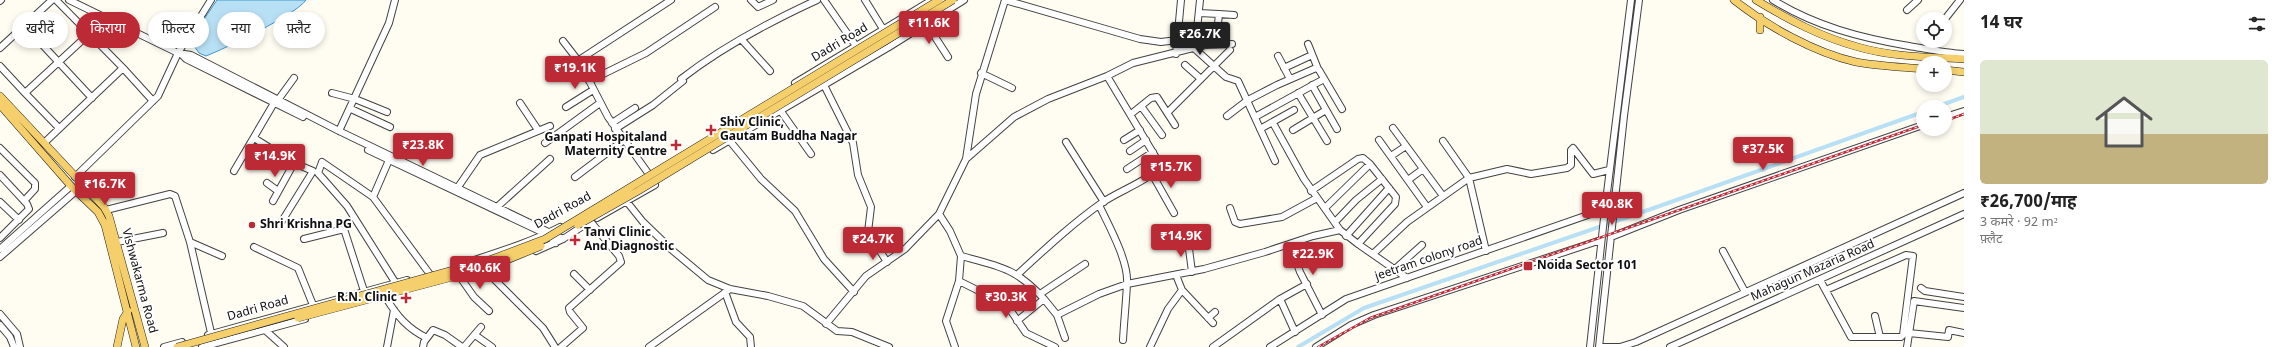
<!DOCTYPE html>
<html lang="hi">
<meta charset="utf-8">
<style>
:root{--surface:#fff;--page:#f2f2f2;--text:#222;--muted:#767676;--line:#e0e0e0;--accent:#bc2a36}
body{margin:0;font-family:Georgia,"Noto Sans Devanagari",serif;background:var(--page);color:var(--text);height:100vh;display:flex;flex-direction:column;font-size:15px;white-space:nowrap}
*{box-sizing:border-box;margin:0}
p{font-size:13px;color:var(--muted)}
.icon{flex:none;width:22px;height:22px;fill:none;stroke:currentColor;stroke-width:2;stroke-linecap:round;stroke-linejoin:round}
.map{position:relative;flex:1;overflow:hidden}
.drawer{display:flex;flex-direction:column;background:var(--surface);width:320px}
.drawer>*{flex:none}
.banner{position:absolute;left:12px;top:12px;width:380px;height:36px;display:flex;gap:8px}
.controls{position:absolute;left:1916px;top:12px;display:grid;gap:8px}
.controls a{display:grid;place-items:center;width:36px;height:36px;border-radius:50%;background:var(--surface);box-shadow:0 2px 6px #0003;font-size:20px}
.price{position:absolute;translate:-50% -34px;padding:0 9px;border-radius:4px;background:var(--accent);color:#fff;font-size:13px;line-height:26px;filter:drop-shadow(0 1px 2px #0008)}
.price::after{content:'';position:absolute;left:50%;top:24px;width:12px;height:9px;margin-left:-6px;background:inherit;clip-path:polygon(0 0,100% 0,50% 100%)}
.price.current{background:#222;color:#fff}
ul{padding:0;list-style:none}
li{display:grid;align-content:center;gap:8px;height:212px;padding:0 16px}
li+li{border-top:1px solid var(--line)}
li span{display:grid;place-items:center;height:124px;border-radius:6px;color:#555}
li>.icon{margin-inline-start:auto}
span .icon{width:72px;height:72px;fill:#fffc;stroke-width:1}
li b{font-size:17px}
h2{display:flex;justify-content:space-between;align-items:center;height:48px;padding:0 16px;font-size:17px}
.pill{padding:0 14px;border-radius:18px;background:var(--surface);box-shadow:0 2px 6px #0003;font-size:14px;line-height:36px}
.pill.current{background:var(--accent);color:#fff}
main{display:flex;flex:1;min-height:0}
.map>svg:first-child{display:block}
.water{fill:#b8e0f5;stroke:#4198ca}
.lines{fill:none;stroke-linecap:round;stroke-linejoin:round}
.canal{stroke:#b8e0f5;stroke-width:4}
.minor-casing{stroke:#424242;stroke-width:8}
.major-casing{stroke:#202020;stroke-width:8}
.minor{stroke:#fff;stroke-width:6}
.major{stroke:#f4cf6c;stroke-width:7}
.rail-casing{stroke:#bc2a36;stroke-width:2.5}
.rail{stroke:#fff;stroke-width:1;stroke-dasharray:3;stroke-linecap:butt}
.major-bridge-casing{stroke:#202020;stroke-width:8;stroke-linecap:butt}
.major-bridge{stroke:#f4cf6c;stroke-width:7}
.poi-dot{fill:#bc2a36;stroke:#fff;stroke-width:1.5}
.labels{text-anchor:middle;dominant-baseline:central;stroke-width:4;stroke-linejoin:round;paint-order:stroke}
.street-label{font-size:12px;fill:#0f0f0f;stroke:#fff}
.poi-label{font-size:12px;font-weight:bold;fill:#0f0f0f;stroke:#fff;text-anchor:start}
</style>
<main>
<div class="map">
<svg width="1964" height="347" viewBox="0 0 1964 347">
<rect width="100%" height="100%" fill="#fffcf2"/>
<path class="water" d="M217,0H306C297,14 224,49 206,56L199,53L190,40Z"/>
<g class="lines">
<path class="canal" d="M1936,107L1964,97
M1298,347L1364,308L1654,208L1923,112"/>
<defs>
<path id="minor" d="M56,0L123,68
M69,0L178,53L191,55L339,131L563,239
M751,0L758,7L773,0
M824,0L856,46
M865,0L883,29
M1005,0L1140,39L1161,42L1177,40
M1200,0L1195,49L1226,77L1238,81L1275,161
M1773,0C1815,26 1861,38 1909,46C1927,49 1946,53 1964,54
M0,1L1,0
M1907,10L1918,0
M1199,13L1219,14
M1945,19L1960,0
M926,23L948,57
M24,25L92,98
M742,40L770,71
M563,41L580,63
M1216,43L1219,14L1234,15
M1308,44L1318,69
M0,48L52,0
M1928,49L1930,41
M1176,54L1181,0
M182,55L186,59L303,117
M1278,56L1290,79
M1185,65L1201,79
M0,66L25,93L90,33
M1284,68L1312,55
M981,73L1012,88
M589,81L646,53L715,7
M795,83L932,0
M824,85L853,143L858,175L871,207L868,232L887,262
M1312,85L1337,129
M25,93L59,128
M332,93L355,99L387,112
M1298,93L1327,141
M278,100L294,78
M520,103L538,130
M1141,106L1162,135
M566,107L593,90
M351,109L390,127
M780,110L811,154
M1168,112L1230,50
M1131,114L1151,98L1157,97L1175,125
M1227,116L1248,100L1277,85L1316,68L1319,70L1342,109
M1255,117L1324,79
M1945,117L1964,111
M612,123L635,108
M1273,123L1304,179L1340,230L1358,244L1407,278
M1393,128L1443,196
M615,129L653,105L683,81L681,79C722,47 769,22 817,0
M1260,129L1294,110
M1293,130L1326,110
M339,131L389,23L395,0
M254,138L294,163L313,171L282,221
M729,140L761,179L795,211L824,259L854,292
M1124,140L1140,130
M1379,140L1427,207
M1443,141L1469,178L1486,251
M1066,142L1104,202
M44,143L123,68L153,101
M545,143L600,103
M0,148L35,183V189L24,201
M368,150L546,234L556,243
M713,150L889,47L964,0
M1130,151L1146,140
M1391,156L1406,146
M966,159L1014,117L1048,99L1107,76L1133,63L1205,45L1232,44
M389,160L373,197L322,162L318,173L347,206L395,282
M1161,166L1172,160
M1127,169L1153,152
M234,171L274,103V99
M648,173L608,117L580,63L582,58L671,0
M1152,174L1174,213
M0,175L27,204L29,209L0,238
M75,177L158,96L178,53L211,0
M575,177L624,140
M1408,180L1423,169
M267,183L278,191
M456,190L480,155L550,126
M1311,191L1358,159L1363,158L1370,164
M373,197L429,273
M273,201L294,163
M0,202L19,220
M627,202L643,222L672,250L708,280L730,289L768,296L803,306L837,331L852,332L889,347
M1099,205C1109,226 1129,262 1127,284C1126,303 1124,322 1123,340
M497,207L550,159
M1230,208L1235,222L1240,224L1282,217L1317,198
M1325,208L1370,164L1396,197L1395,204L1358,244
M106,210L170,194L175,196L190,242L212,337
M597,218L655,185
M1335,222L1356,200L1382,179
M1346,236L1389,188
M1177,237L1185,238L1188,241L1192,272
M1611,237L1679,210L1923,125
M304,239L344,229L364,291
M117,242L163,233
M190,242L222,256
M1290,244L1300,272L1322,315
M254,247L298,268L313,305
M0,249L71,186
M536,251L563,239L589,222
M1723,251L1745,292
M1373,254L1407,222L1469,178L1507,169L1531,174L1567,168L1571,165V150L1573,148L1593,174L1609,170
M961,256C999,266 1016,268 1044,299L1017,321
M0,257L76,191
M462,264C495,253 529,243 560,227
M1395,269L1422,245
M486,271L543,328L555,347
M574,274L590,290
M1018,274C1045,249 1073,223 1103,202C1121,190 1146,182 1161,166L1107,76
M460,277L474,297L489,311
M1820,280L1851,337H1901L1903,335L1913,256L1906,255L1826,290
M959,281L999,301L1011,311L1026,333L1055,347
M1921,288L1925,291L1964,297
M1182,290L1213,323
M725,292L736,322L750,337L751,347
M1040,294L1085,264
M386,298C397,316 408,329 427,338
M1044,299L1057,315L1065,338
M1280,299L1295,332
M0,314L17,334L20,347
M1057,315L1099,294L1127,284L1204,269L1265,252L1313,236L1340,230
M1875,316L1880,337
M1208,318L1215,312
M826,324L866,276L905,249L939,214
M0,325L10,337L14,347
M265,330L284,347
M1909,333L1948,337L1949,330L1964,333
M208,335L407,280
M475,335L492,347
M164,347L182,342
M202,347L305,319
M387,347L394,310
M423,347L424,342L433,330L445,335L462,347
M464,347L481,327
M561,347L583,328L570,312L569,308L621,262L619,256L590,221
M649,347L730,289
M955,347L946,321L959,281L961,256L950,231L939,214L966,159L976,94L1005,0
M1150,347L1168,309L1182,290L1176,275
M1213,347L1280,299L1307,284
M1270,347L1346,299L1605,209
M1316,347L1351,325L1374,315L1601,240
M1590,347L1605,209L1631,0
M1599,347H1620L1636,342L1964,193
M1599,347L1624,116L1639,0
M1670,347L1964,214
M1907,347L1914,301L1964,308"/>
<path id="major" d="M1734,0C1767,26 1815,53 1856,62C1878,66 1901,67 1923,69
M1756,0C1789,20 1821,37 1858,47C1892,57 1929,57 1964,59
M1760,30V17
M1945,70L1964,72
M0,96L104,207L109,216L145,347
M0,105L71,186L98,212L105,225L136,347
M117,347L123,319L128,311"/>
</defs>
<use href="#minor" class="minor-casing"/>
<use href="#major" class="major-casing"/>
<use href="#minor" class="minor"/>
<use href="#major" class="major"/>
<defs>
<path id="rail" d="M1945,121L1964,114
M1318,347L1370,318L1923,125"/>
</defs>
<use href="#rail" class="rail-casing"/>
<use href="#rail" class="rail"/>
<defs>
<path id="major-bridge" d="M578,225L638,191L953,0
M298,318L490,267L541,246
M177,347L492,259L545,239L939,0"/>
</defs>
<use href="#major-bridge" class="major-bridge-casing"/>
<use href="#major-bridge" class="major-bridge"/>
</g>
<g class="poi-dot">
<path d="M709 124h4v4h4v4h-4v4h-4v-4h-4v-4h4z"/>
<path d="M674 139h4v4h4v4h-4v4h-4v-4h-4v-4h4z"/>
<circle cx="252" cy="225" r="4"/>
<path d="M573 234h4v4h4v4h-4v4h-4v-4h-4v-4h4z"/>
<rect x="1523" y="261" width="10" height="10" rx="2"/>
<path d="M404 292h4v4h4v4h-4v4h-4v-4h-4v-4h4z"/>
</g>
<g class="labels">
<g class="street-label">
<text transform="translate(840 43) rotate(-31)">Dadri Road</text>
<text transform="translate(563 211) rotate(-29)">Dadri Road</text>
<text transform="translate(1429 259) rotate(-19)">jeetram colony road</text>
<text transform="translate(1813 271) rotate(-24)">Mahagun Mazaria Road</text>
<text transform="translate(139 281) rotate(75)">Vishwakarma Road</text>
<text transform="translate(258 309) rotate(-16)">Dadri Road</text>
</g>
<g class="poi-label">
<text x="720" y="123">Shiv Clinic,<tspan x="720" dy="14">Gautam Buddha Nagar</tspan></text>
<text x="667" y="138" text-anchor="end">Ganpati Hospitaland<tspan x="667" dy="14">Maternity Centre</tspan></text>
<text x="260" y="225">Shri Krishna PG</text>
<text x="584" y="233">Tanvi Clinic<tspan x="584" dy="14">And Diagnostic</tspan></text>
<text x="1537" y="266">Noida Sector 101</text>
<text x="397" y="298" text-anchor="end">R.N. Clinic</text>
</g>
</g>
</svg>
<div class="controls">
<a><svg class="icon" aria-label="locate" viewBox="0 0 24 24"><circle cx="12" cy="12" r="6"/><path d="M12 2v4M12 18v4M2 12h4M18 12h4"/></svg></a>
<a>+</a>
<a>−</a>
</div>
<b class="price" style="left:929px;top:45px">₹11.6K</b>
<b class="price current" style="left:1200px;top:56px">₹26.7K</b>
<b class="price" style="left:575px;top:90px">₹19.1K</b>
<b class="price" style="left:423px;top:167px">₹23.8K</b>
<b class="price" style="left:1763px;top:171px">₹37.5K</b>
<b class="price" style="left:275px;top:178px">₹14.9K</b>
<b class="price" style="left:1171px;top:189px">₹15.7K</b>
<b class="price" style="left:105px;top:206px">₹16.7K</b>
<b class="price" style="left:1612px;top:226px">₹40.8K</b>
<b class="price" style="left:1181px;top:258px">₹14.9K</b>
<b class="price" style="left:873px;top:261px">₹24.7K</b>
<b class="price" style="left:1313px;top:276px">₹22.9K</b>
<b class="price" style="left:480px;top:290px">₹40.6K</b>
<b class="price" style="left:1006px;top:319px">₹30.3K</b>
<div class="banner">
<a class="pill">खरीदें</a>
<a class="pill current">किराया</a>
<a class="pill">फ़िल्टर</a>
<a class="pill">नया</a>
<a class="pill">फ़्लैट</a>
</div>
</div>
<section class="drawer">
<h2>14 घर<svg class="icon" aria-label="filters" viewBox="0 0 24 24"><path d="M4 7h16M4 17h16"/><circle cx="9" cy="7" r="2"/><circle cx="15" cy="17" r="2"/></svg></h2>
<ul>
<li><span style="background:linear-gradient(#dfe7d0 60%,#c2b280 0)"><svg class="icon" aria-label="home" viewBox="0 0 24 24"><path d="M3 11l9-7 9 7M6 9v11h12V9"/></svg></span><div><b>₹26,700/माह</b><p>3 कमरे · 92 m²</p><p>फ़्लैट</p></div></li>
</ul>
</section>
</main>
